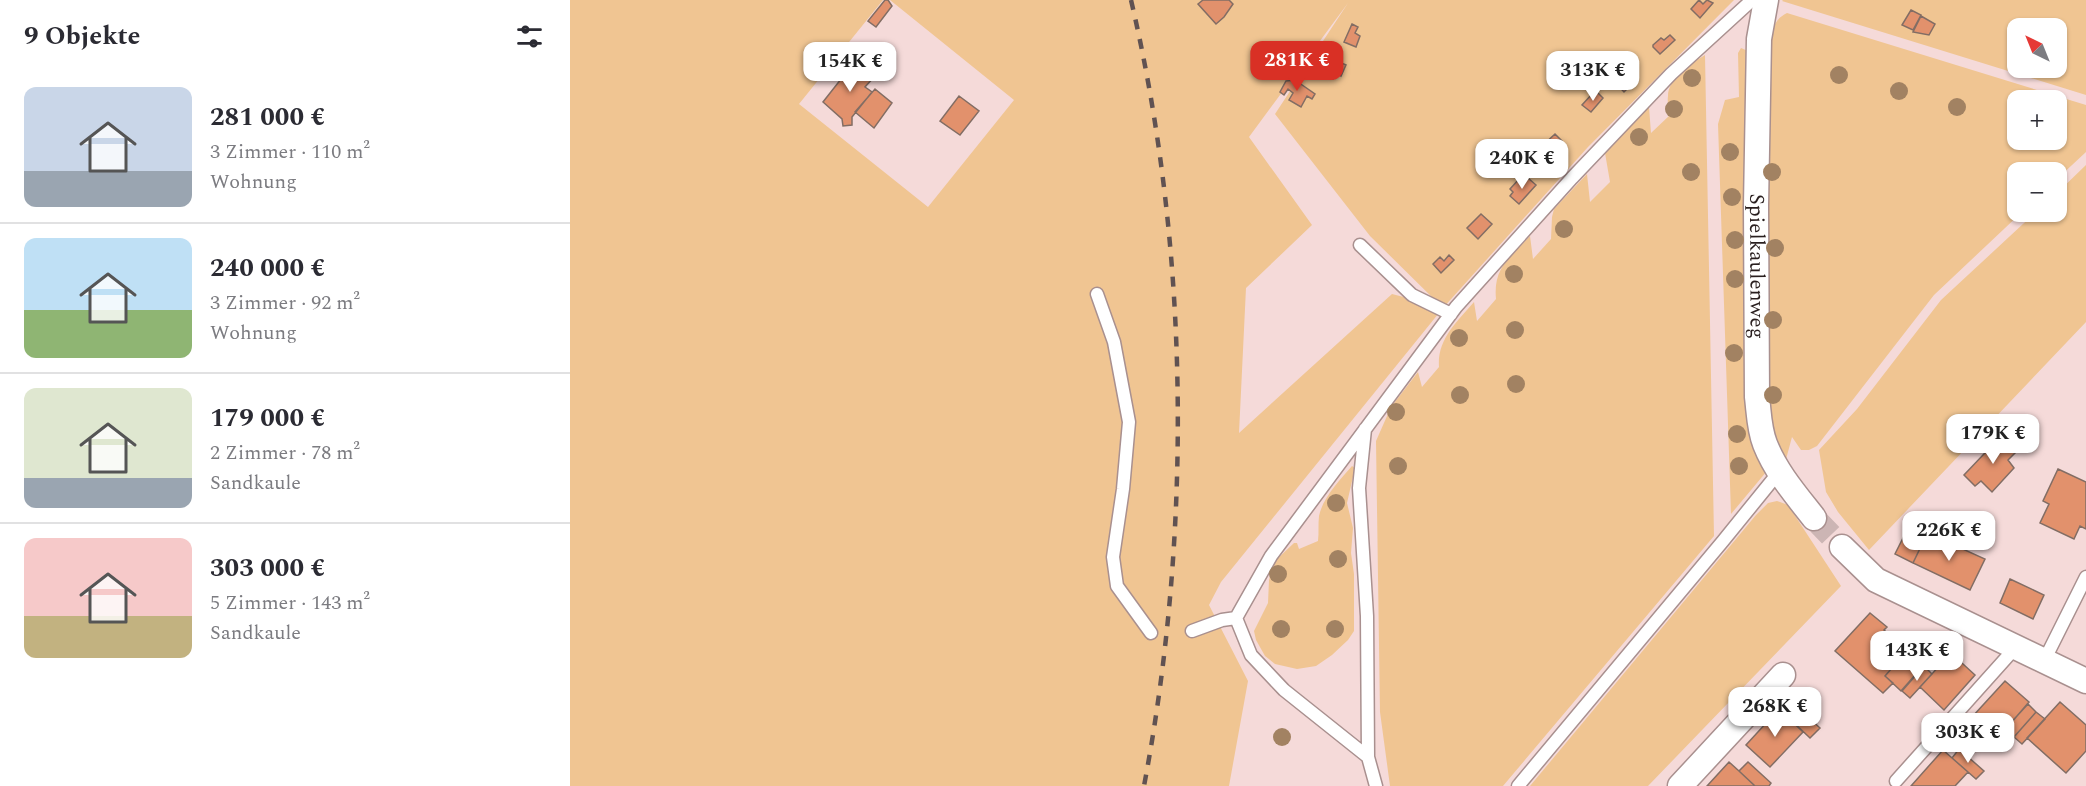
<!DOCTYPE html>
<html lang="de">
<meta charset="utf-8">
<style>
:root{--surface:#fff;--page:#f7f7f7;--text:#2b2b33;--muted:#7c7c81;--line:#e1e1e2;--accent:#d93025}
body{margin:0;font-family:Spectral,serif;background:var(--page);color:var(--text);height:100vh;display:flex;flex-direction:column;font-size:22px;white-space:nowrap}
*{box-sizing:border-box;margin:0}
p{font-size:20px;color:var(--muted)}
.icon{flex:none;width:33px;height:33px;fill:none;stroke:currentColor;stroke-width:2;stroke-linecap:round;stroke-linejoin:round}
.map{position:relative;flex:1;overflow:hidden}
.panel{display:flex;flex-direction:column;background:var(--surface);width:570px}
.panel>*{flex:none}
.needle{width:39px;rotate:317deg}
.controls{position:absolute;left:1437px;top:18px;display:grid;gap:12px}
.controls a{display:grid;place-items:center;width:60px;height:60px;border-radius:12px;background:var(--surface);box-shadow:0 2px 4px #0004;font-size:30px}
.price{position:absolute;translate:-50% -51px;padding:0 14px;border-radius:12px;background:#fff;color:#222;font-size:20px;line-height:39px;filter:drop-shadow(0 2px 3px #0008)}
.price::after{content:'';position:absolute;left:50%;top:36px;width:18px;height:14px;margin-left:-9px;background:inherit;clip-path:polygon(0 0,100% 0,50% 100%)}
.price.active{background:var(--accent);color:#fff}
ul{padding:0;list-style:none}
li{display:flex;align-items:center;gap:18px;height:150px;padding:0 24px}
li+li{border-top:2px solid var(--line)}
li span{display:grid;place-items:center;flex:none;width:168px;height:120px;border-radius:12px;color:#555}
li>.icon{margin-inline-start:auto}
span .icon{width:72px;height:72px;fill:#fffc;stroke-width:1}
li b{font-size:26px}
h2{display:flex;justify-content:space-between;align-items:center;height:72px;padding:0 24px;font-size:26px}
main{display:flex;flex:1;min-height:0}
.map>svg:first-child{display:block}
.green{fill:#f0c592;fill-rule:evenodd}
.building{fill:#e2916c;stroke:#826d64;stroke-width:1.5}
.lines{fill:none;stroke-linecap:round;stroke-linejoin:round}
.street-tunnel{stroke:#ccb5b4;stroke-width:24;stroke-dasharray:24 12;stroke-linecap:butt}
.lane-casing{stroke:#a9908f;stroke-width:15}
.street-casing{stroke:#a9908f;stroke-width:27}
.lane{stroke:#fff;stroke-width:12}
.street{stroke:#fff;stroke-width:24}
.rail{stroke:#605252;stroke-width:4.5;stroke-dasharray:10 10;stroke-linecap:butt}
.tree{fill:#a28262}
.labels{text-anchor:middle;dominant-baseline:central;stroke-width:4.5;stroke-linejoin:round;paint-order:stroke}
.street-label{font-size:21px;fill:#291f1f;stroke:#f5dad9}
</style>
<main>
<section class="panel">
<h2>9 Objekte<svg class="icon" aria-label="filters" viewBox="0 0 24 24"><path d="M4 7h16M4 17h16"/><circle cx="9" cy="7" r="2"/><circle cx="15" cy="17" r="2"/></svg></h2>
<ul>
<li><span style="background:linear-gradient(#c9d6e8 70%,#9aa5b1 0)"><svg class="icon" aria-label="home" viewBox="0 0 24 24"><path d="M3 11l9-7 9 7M6 9v11h12V9"/></svg></span><div><b>281 000 €</b><p>3 Zimmer · 110 m²</p><p>Wohnung</p></div></li>
<li><span style="background:linear-gradient(#bfe0f5 60%,#8fb573 0)"><svg class="icon" aria-label="home" viewBox="0 0 24 24"><path d="M3 11l9-7 9 7M6 9v11h12V9"/></svg></span><div><b>240 000 €</b><p>3 Zimmer · 92 m²</p><p>Wohnung</p></div></li>
<li><span style="background:linear-gradient(#dfe7d0 75%,#9aa5b1 0)"><svg class="icon" aria-label="home" viewBox="0 0 24 24"><path d="M3 11l9-7 9 7M6 9v11h12V9"/></svg></span><div><b>179 000 €</b><p>2 Zimmer · 78 m²</p><p>Sandkaule</p></div></li>
<li><span style="background:linear-gradient(#f6c9c9 65%,#c2b280 0)"><svg class="icon" aria-label="home" viewBox="0 0 24 24"><path d="M3 11l9-7 9 7M6 9v11h12V9"/></svg></span><div><b>303 000 €</b><p>5 Zimmer · 143 m²</p><p>Sandkaule</p></div></li>
</ul>
</section>
<div class="map">
<svg width="1516" height="786" viewBox="0 0 1516 786">
<rect width="100%" height="100%" fill="#f5dad9"/>
<path class="green" d="M0,0H313L229,104L358,207L444,100L320,0H1164L1018,147L873,308L651,582L639,605L678,681L659,786H0ZM778,3L705,114L800,236L872,307L822,294L669,433L676,288L742,225L679,137Z
M1213,0H1516V95L1212,1ZM1448,28H1486V68H1448Z
M1217,13L1516,105V152L1487,179L1486,172H1448V212H1452L1364,295L1247,446L1239,450H1231L1222,437L1215,463L1201,428L1196,353L1200,51L1202,49C1202,33 1201,21 1217,13ZM1448,100H1486V140H1448Z
M1171,48L1178,51L1197,471L1161,514L1148,124L1155,100L1169,97L1168,53Z
M1135,55L1144,536L933,786H820L810,712L806,441L821,407L848,372L852,387L869,367C867,339 887,322 904,302L907,321L926,299C923,267 940,258 960,236L963,259L981,239L982,217L984,209L1017,174L1020,202L1040,182L1035,153L1079,107L1081,133L1100,115C1099,109 1097,103 1098,96C1098,78 1121,64 1135,55Z
M1516,165V322L1299,550L1268,512L1256,492L1249,450L1287,409L1371,300L1466,212H1486L1487,193Z
M782,466L785,468L777,503L783,528L781,553L784,574V631L778,640L762,655L746,666L727,669L705,664L695,656L686,640L684,631L698,603L699,580L705,561L724,543H727L729,549L748,541C749,533 748,524 749,516C753,497 770,480 782,466Z
M1207,501L1218,505L1271,586L1078,786H960L1186,515L1198,503Z"/>
<path class="building" d="M315,0H318L322,6L306,27L298,21Z
M633,0H659L663,4L654,17L646,24L628,4Z
M1129,0L1133,4L1137,0L1143,3L1130,18L1121,9Z
M1341,10L1351,15L1343,30L1332,25Z
M1351,16L1365,24L1359,35L1343,32Z
M782,24L788,27L785,33L790,36L786,47L774,42Z
M1100,35L1105,40L1090,54L1083,47V45L1091,38L1094,40Z
M273,49L286,60L271,78L258,68Z
M754,58L762,63L764,60L776,65L771,76L767,73L763,79L748,68Z
M286,60L305,76L295,87L302,92L282,117V125L273,126L272,119L253,102Z
M1060,69L1068,78L1054,92L1042,79L1051,71L1054,74Z
M725,80L745,94L742,99L737,96L731,107L719,100L723,93L718,89L714,95L710,92L716,81Z
M305,89L322,103L304,128L285,112Z
M1027,92L1033,98L1021,112L1012,105L1022,94L1024,96Z
M389,96L409,111L390,135L370,121Z
M985,134L992,141L979,155L971,147Z
M958,178L966,185L949,204L940,196L943,192L940,189L949,179L953,183Z
M911,214L922,224L908,239L897,228Z
M879,255L884,260L871,273L863,264L870,257L874,261Z
M1431,418L1441,427L1418,449L1409,440Z
M1432,435L1448,450L1438,460L1444,468L1422,492L1411,481L1405,486L1394,475Z
M1488,469L1516,482V529L1510,526L1504,539L1470,523L1479,504L1473,501Z
M1336,532L1354,540L1343,563L1325,554Z
M1358,532L1370,538L1367,544L1381,551L1384,545L1415,559L1400,590L1343,563Z
M1440,579L1474,595L1463,619L1430,603Z
M1300,613L1317,627L1314,630L1337,651L1315,676L1323,683L1313,693L1265,651Z
M1337,651L1353,666L1331,691L1315,676Z
M1381,653L1405,675L1374,710L1350,687Z
M1354,666L1362,674L1340,698L1332,691Z
M1435,681L1459,702L1429,737L1403,716Z
M1490,702L1516,725V751L1496,773L1457,738Z
M1458,704L1466,712L1444,737L1435,729Z
M1228,708L1250,728L1240,738L1219,718Z
M1209,709L1233,732L1200,767L1176,745Z
M1466,712L1475,719L1452,744L1444,737Z
M1389,749L1414,771L1406,779L1382,758Z
M1373,750L1398,772L1385,786H1341Z
M1159,762L1169,771L1185,786H1137Z
M1178,762L1201,783L1199,786H1185L1169,771Z"/>
<g class="lines">
<path class="street-tunnel" d="M1244,518L1272,547"/>
<defs>
<path id="lane" d="M790,245L842,295L881,314
M527,294L544,342L559,422L553,489L543,557L547,586L581,633
M795,429L789,488L797,616L798,757
M666,618L681,655L714,690L798,757L806,786
M622,631L652,620L666,618L701,556L886,307L1002,178L1101,74L1182,0
M1474,661L1516,577
M1326,781L1446,647
M948,786L1153,541L1209,472"/>
<g id="street">
<path id="s1" d="M1196,0L1189,39L1186,205L1187,397C1189,413 1189,429 1195,444C1206,472 1226,495 1244,518"/>
<path d="M1272,547L1306,580L1516,681"/>
<path d="M1110,786L1213,675"/>
</g>
</defs>
<use href="#lane" class="lane-casing"/>
<use href="#street" class="street-casing"/>
<use href="#lane" class="lane"/>
<use href="#street" class="street"/>
<path class="rail" d="M561,0C620,251 622,533 574,786"/>
</g>
<g class="tree">
<circle cx="1269" cy="75" r="9"/>
<circle cx="1122" cy="78" r="9"/>
<circle cx="1329" cy="91" r="9"/>
<circle cx="1387" cy="107" r="9"/>
<circle cx="1104" cy="109" r="9"/>
<circle cx="1069" cy="137" r="9"/>
<circle cx="1160" cy="152" r="9"/>
<circle cx="1121" cy="172" r="9"/>
<circle cx="1202" cy="172" r="9"/>
<circle cx="1162" cy="197" r="9"/>
<circle cx="994" cy="229" r="9"/>
<circle cx="1165" cy="240" r="9"/>
<circle cx="1205" cy="248" r="9"/>
<circle cx="944" cy="274" r="9"/>
<circle cx="1165" cy="279" r="9"/>
<circle cx="1203" cy="320" r="9"/>
<circle cx="945" cy="330" r="9"/>
<circle cx="889" cy="338" r="9"/>
<circle cx="1164" cy="353" r="9"/>
<circle cx="946" cy="384" r="9"/>
<circle cx="890" cy="395" r="9"/>
<circle cx="1203" cy="395" r="9"/>
<circle cx="826" cy="412" r="9"/>
<circle cx="1167" cy="434" r="9"/>
<circle cx="828" cy="466" r="9"/>
<circle cx="1169" cy="466" r="9"/>
<circle cx="766" cy="503" r="9"/>
<circle cx="768" cy="559" r="9"/>
<circle cx="708" cy="574" r="9"/>
<circle cx="711" cy="629" r="9"/>
<circle cx="765" cy="629" r="9"/>
<circle cx="712" cy="737" r="9"/>
</g>
<g class="labels">
<g class="street-label">
<text stroke="none"><textPath href="#s1" startOffset="267">Spielkaulenweg</textPath></text>
</g>
</g>
</svg>
<div class="controls">
<a><svg class="needle" viewBox="-14 -14 28 28"><path d="M0-13l5 13h-10z" fill="#e53935"/><path d="M0 13l5-13h-10z" fill="#7c7c81"/></svg></a>
<a>+</a>
<a>−</a>
</div>
<b class="price active" style="left:727px;top:92px">281K €</b>
<b class="price" style="left:280px;top:93px">154K €</b>
<b class="price" style="left:1023px;top:102px">313K €</b>
<b class="price" style="left:952px;top:190px">240K €</b>
<b class="price" style="left:1423px;top:465px">179K €</b>
<b class="price" style="left:1379px;top:562px">226K €</b>
<b class="price" style="left:1347px;top:682px">143K €</b>
<b class="price" style="left:1205px;top:738px">268K €</b>
<b class="price" style="left:1398px;top:764px">303K €</b>
</div>
</main>
